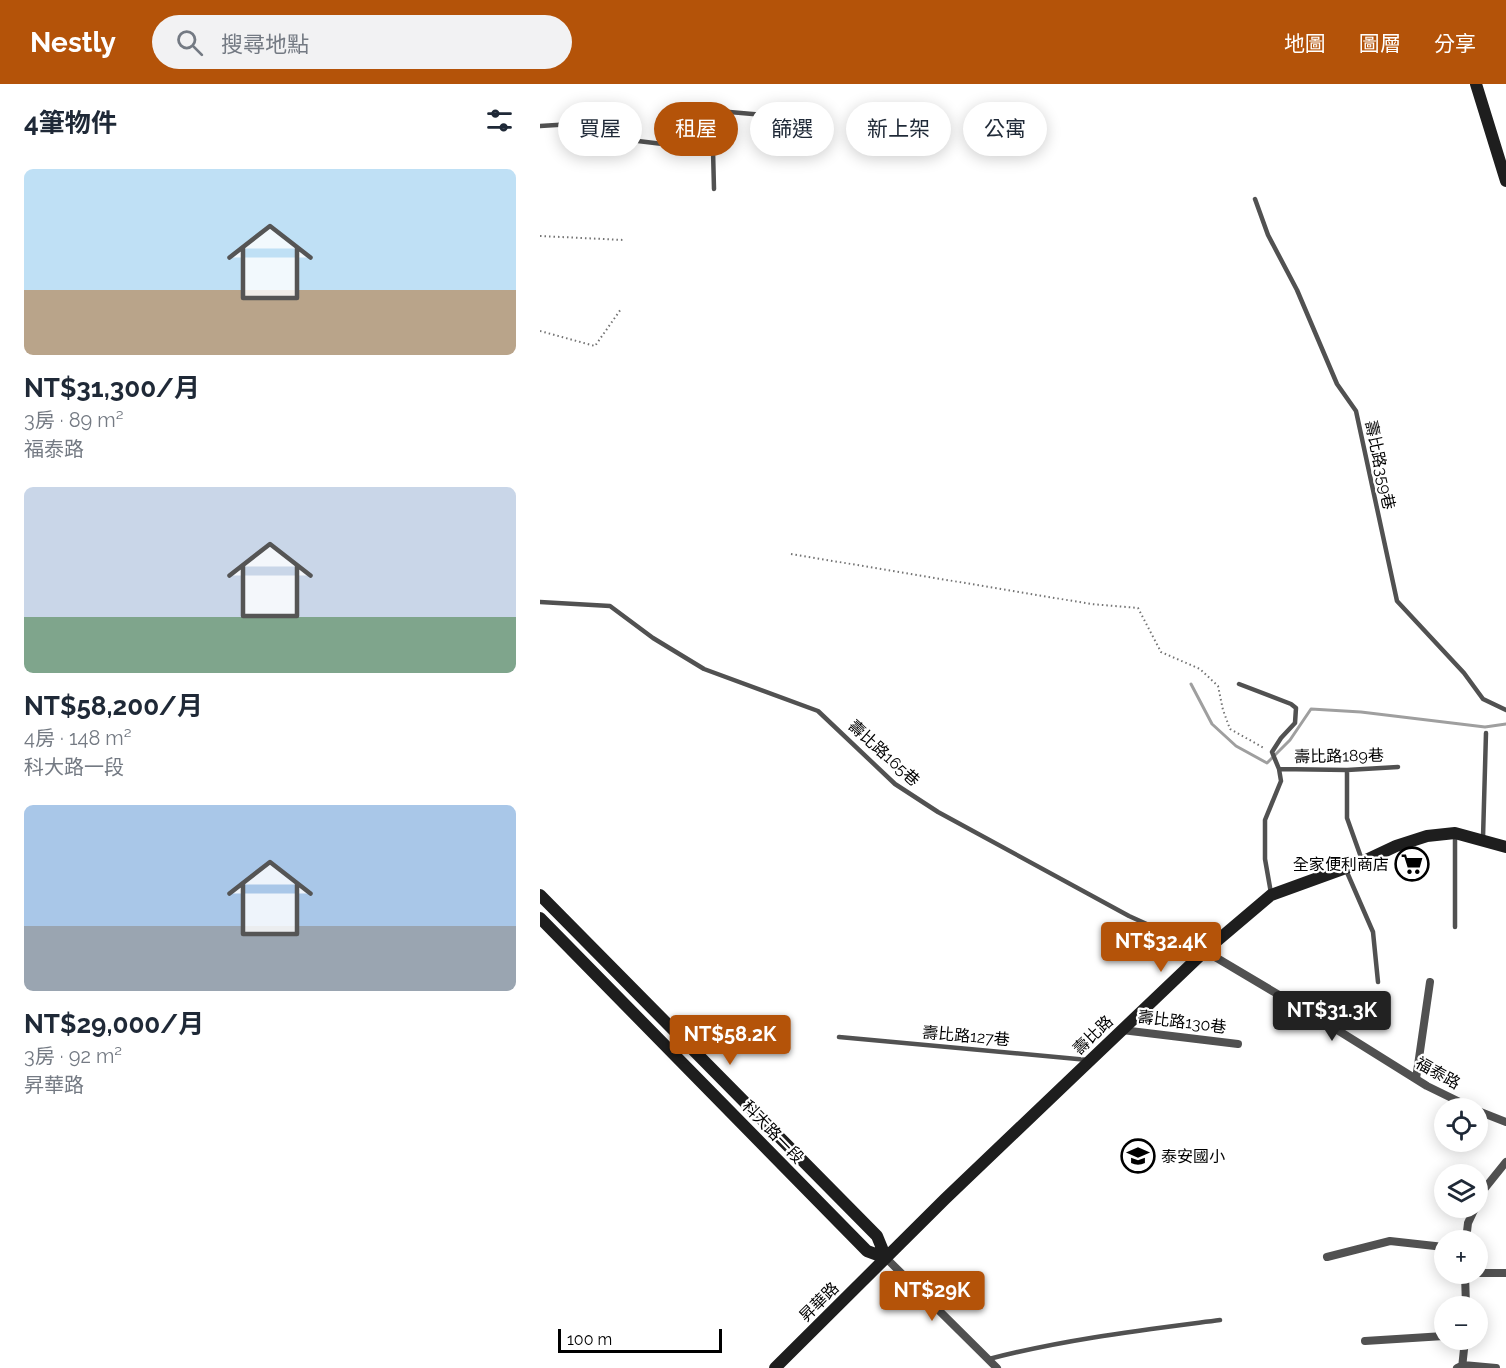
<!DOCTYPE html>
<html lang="zh-TW">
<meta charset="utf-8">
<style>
:root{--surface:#fff;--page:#f2f2f3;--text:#1f2937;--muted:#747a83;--accent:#b45309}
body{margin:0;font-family:Raleway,"Noto Sans TC",sans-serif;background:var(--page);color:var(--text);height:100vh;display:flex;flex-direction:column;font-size:22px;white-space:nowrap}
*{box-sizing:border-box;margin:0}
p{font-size:20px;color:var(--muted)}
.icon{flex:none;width:33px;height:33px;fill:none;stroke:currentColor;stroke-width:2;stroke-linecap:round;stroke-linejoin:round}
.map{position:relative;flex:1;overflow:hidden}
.sheet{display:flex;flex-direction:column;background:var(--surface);width:540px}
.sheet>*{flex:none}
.banner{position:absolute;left:18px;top:18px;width:570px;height:54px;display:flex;gap:12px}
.tools{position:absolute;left:894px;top:1014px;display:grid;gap:12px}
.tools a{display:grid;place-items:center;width:54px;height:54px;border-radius:50%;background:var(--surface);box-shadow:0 3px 15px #0003;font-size:30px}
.scale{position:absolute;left:18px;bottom:15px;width:164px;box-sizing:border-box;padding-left:6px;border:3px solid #000;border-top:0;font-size:16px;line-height:21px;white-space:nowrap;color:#000;-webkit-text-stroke:4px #fff;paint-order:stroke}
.price{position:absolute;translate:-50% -51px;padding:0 14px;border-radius:6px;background:var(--accent);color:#fff;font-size:20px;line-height:39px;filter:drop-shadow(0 2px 3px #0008)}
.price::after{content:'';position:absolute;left:50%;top:36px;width:18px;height:14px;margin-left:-9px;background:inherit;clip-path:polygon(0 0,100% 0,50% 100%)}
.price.selected{background:#222;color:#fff}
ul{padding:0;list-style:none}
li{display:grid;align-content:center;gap:12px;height:318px;padding:0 24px}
li span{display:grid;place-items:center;height:186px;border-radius:9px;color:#555}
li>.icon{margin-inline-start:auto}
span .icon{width:108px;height:108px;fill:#fffc;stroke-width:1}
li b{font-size:26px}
h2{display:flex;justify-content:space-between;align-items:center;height:72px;padding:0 24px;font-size:26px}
.tag{padding:0 21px;border-radius:27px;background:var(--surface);box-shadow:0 3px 15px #0003;font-size:21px;line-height:54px}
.tag.selected{background:var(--accent);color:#fff}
header{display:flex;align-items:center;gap:36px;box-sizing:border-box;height:84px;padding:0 30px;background:var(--accent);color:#fff}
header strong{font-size:28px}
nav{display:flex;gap:33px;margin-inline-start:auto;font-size:21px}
.search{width:420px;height:54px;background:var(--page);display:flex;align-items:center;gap:15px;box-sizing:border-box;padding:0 21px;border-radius:33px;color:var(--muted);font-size:22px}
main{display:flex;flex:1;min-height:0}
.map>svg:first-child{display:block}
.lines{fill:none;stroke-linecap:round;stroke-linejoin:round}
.stream{stroke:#9f9f9f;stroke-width:3}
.path{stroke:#737373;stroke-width:2;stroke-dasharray:1.5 3;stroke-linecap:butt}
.lane{stroke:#515151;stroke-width:4.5}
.street{stroke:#515151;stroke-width:8}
.secondary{stroke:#1e1e1e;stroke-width:12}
.labels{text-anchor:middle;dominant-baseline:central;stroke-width:4.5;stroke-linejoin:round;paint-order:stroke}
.street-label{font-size:16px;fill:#000;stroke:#fff}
.poi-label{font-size:16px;fill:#000;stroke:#fff;text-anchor:end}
</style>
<header>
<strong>Nestly</strong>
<div class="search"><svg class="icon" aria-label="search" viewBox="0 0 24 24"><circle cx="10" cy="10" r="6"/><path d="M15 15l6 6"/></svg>搜尋地點</div>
<nav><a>地圖</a><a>圖層</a><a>分享</a></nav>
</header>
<main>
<section class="sheet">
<h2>4筆物件<svg class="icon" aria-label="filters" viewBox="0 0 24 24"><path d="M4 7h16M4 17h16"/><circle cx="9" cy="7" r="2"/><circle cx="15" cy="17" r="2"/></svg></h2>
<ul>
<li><span style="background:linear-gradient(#bfe0f5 65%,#b9a48a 0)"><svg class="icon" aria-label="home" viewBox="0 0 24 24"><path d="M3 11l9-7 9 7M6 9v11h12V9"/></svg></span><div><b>NT$31,300/月</b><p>3房 · 89 m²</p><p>福泰路</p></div></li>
<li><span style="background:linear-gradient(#c9d6e8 70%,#7fa58c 0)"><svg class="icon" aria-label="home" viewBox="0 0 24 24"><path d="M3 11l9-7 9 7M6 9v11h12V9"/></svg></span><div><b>NT$58,200/月</b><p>4房 · 148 m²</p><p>科大路一段</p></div></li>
<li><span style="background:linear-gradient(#a9c7e8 65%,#9aa5b1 0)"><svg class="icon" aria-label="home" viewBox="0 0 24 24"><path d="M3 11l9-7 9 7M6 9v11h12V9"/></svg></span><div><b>NT$29,000/月</b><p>3房 · 92 m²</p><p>昇華路</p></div></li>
</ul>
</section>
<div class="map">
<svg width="966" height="1284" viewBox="0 0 966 1284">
<rect width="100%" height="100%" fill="#fff"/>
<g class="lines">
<path class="stream" d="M651,600L672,640L696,662L727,679L750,656L771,625L821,628L945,643L966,640"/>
<path class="path" d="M0,152L84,156
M0,247L55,262L81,225
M251,470L551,520L598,524L621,568L660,585L678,602L683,626L690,645L724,664"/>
<path class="lane" d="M0,42L49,39L81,55L173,66
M174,105L173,66L178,27L258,34
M715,115L728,151L757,206L797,300L816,327L857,517L924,589L943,615L966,626
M0,518L70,522L113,554L164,585L278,627L355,700L398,728L589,832L664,866
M699,600L751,620L756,624L755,639L741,654L732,668L739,685L741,697L725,736V775L731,809
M739,685L807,686L858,683
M807,686V734L822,776
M915,750V843
M943,754L946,649
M806,786L833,848L838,898
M299,953L548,976
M449,1275C525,1255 603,1246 680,1236"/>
<path class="street" d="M665,867L783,937L887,1002L932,1024
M582,946L698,960
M876,995L890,898
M938,1027L966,1038
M938,1117L941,1109L966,1078
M926,1156L928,1139L935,1124
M787,1173L850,1157L904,1163
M346,1174L457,1284
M938,1189H966
M925,1190L926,1222
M825,1257L904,1252
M917,1284L923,1281L956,1284
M922,1284L925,1256"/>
<path class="secondary" d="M936,0L966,97
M0,811L337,1152L346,1174
M0,834L327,1167L346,1174
M235,1284L405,1115L537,989L665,867L731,811L822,778L856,762L887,752L915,749L966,763"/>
</g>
<defs>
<symbol id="supermarket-ring" viewBox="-11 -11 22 22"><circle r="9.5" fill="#fff" stroke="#000" stroke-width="1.5"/><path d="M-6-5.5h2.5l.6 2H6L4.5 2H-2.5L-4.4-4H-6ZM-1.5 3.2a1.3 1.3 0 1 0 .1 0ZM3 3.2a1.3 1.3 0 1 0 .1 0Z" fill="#000"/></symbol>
<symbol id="school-ring" viewBox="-11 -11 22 22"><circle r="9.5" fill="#fff" stroke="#000" stroke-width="1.5"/><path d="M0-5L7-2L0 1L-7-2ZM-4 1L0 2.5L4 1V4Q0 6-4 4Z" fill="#000"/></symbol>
</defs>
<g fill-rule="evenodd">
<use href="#supermarket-ring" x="853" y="761" width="38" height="38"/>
<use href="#school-ring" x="579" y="1053" width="38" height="38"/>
</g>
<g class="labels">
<g class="street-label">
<text transform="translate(840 381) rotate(78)">壽比路359巷</text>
<text transform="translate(344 669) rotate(42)">壽比路165巷</text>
<text transform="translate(799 672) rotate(-1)">壽比路189巷</text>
<text transform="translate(642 938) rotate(7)">壽比路130巷</text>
<text transform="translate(553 951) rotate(-44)">壽比路</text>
<text transform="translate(426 952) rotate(5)">壽比路127巷</text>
<text transform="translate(898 989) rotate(29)">福泰路</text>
<text transform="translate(233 1048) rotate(46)">科大路一段</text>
<text transform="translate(279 1218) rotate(-45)">昇華路</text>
</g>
<g class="poi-label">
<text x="849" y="780">全家便利商店</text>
<text x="621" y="1072" text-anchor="start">泰安國小</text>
</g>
</g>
</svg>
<div class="tools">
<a><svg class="icon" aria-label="locate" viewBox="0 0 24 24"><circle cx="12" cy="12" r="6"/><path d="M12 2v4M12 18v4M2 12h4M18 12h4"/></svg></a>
<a><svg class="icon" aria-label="layers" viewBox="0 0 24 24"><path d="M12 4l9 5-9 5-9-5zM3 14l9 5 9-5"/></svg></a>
<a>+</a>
<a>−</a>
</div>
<div class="scale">100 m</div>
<b class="price" style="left:621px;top:889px">NT$32.4K</b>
<b class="price selected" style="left:792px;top:958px">NT$31.3K</b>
<b class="price" style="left:190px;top:982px">NT$58.2K</b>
<b class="price" style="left:392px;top:1238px">NT$29K</b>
<div class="banner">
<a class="tag">買屋</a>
<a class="tag selected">租屋</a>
<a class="tag">篩選</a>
<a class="tag">新上架</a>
<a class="tag">公寓</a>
</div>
</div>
</main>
